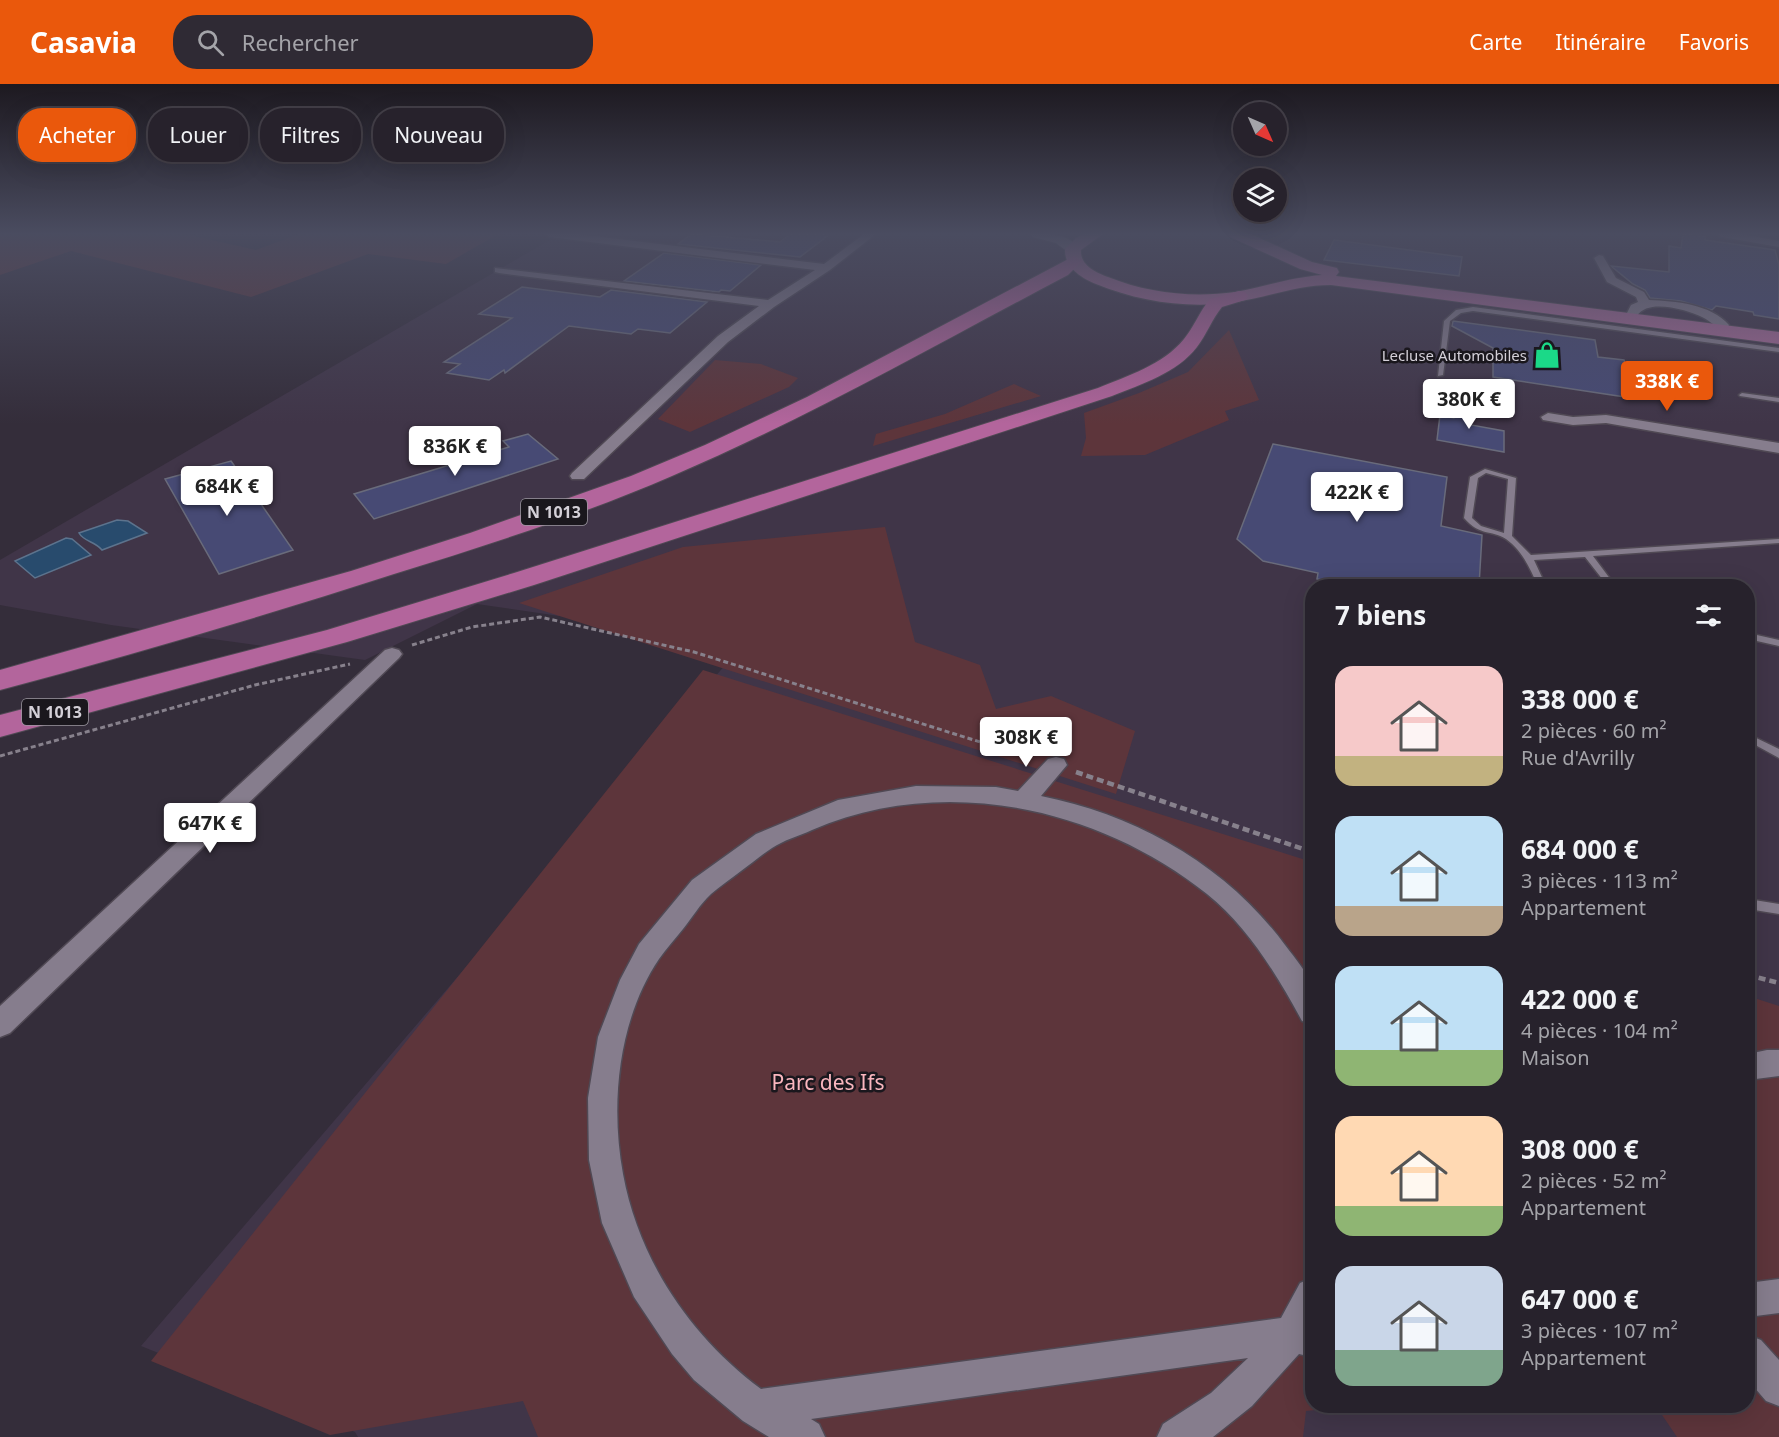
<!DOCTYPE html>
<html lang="fr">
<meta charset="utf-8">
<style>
:root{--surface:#27222c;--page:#2f2a34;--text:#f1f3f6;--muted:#a4a4a9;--line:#433f48;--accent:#ea580c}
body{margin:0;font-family:"Noto Sans",sans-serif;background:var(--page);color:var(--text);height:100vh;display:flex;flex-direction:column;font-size:22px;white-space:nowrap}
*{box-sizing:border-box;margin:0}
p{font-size:20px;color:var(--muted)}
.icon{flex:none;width:33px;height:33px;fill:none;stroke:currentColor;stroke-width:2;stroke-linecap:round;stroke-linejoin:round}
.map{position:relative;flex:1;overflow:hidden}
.sheet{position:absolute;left:1305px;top:495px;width:450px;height:834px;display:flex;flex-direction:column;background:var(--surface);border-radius:24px;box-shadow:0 6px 24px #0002,0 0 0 2px var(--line)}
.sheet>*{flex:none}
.guide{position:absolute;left:18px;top:24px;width:570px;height:54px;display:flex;gap:12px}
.needle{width:39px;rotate:135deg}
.buttons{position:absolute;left:1233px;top:18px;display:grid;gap:12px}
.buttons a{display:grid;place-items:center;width:54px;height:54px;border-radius:50%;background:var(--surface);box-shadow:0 6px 24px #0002,0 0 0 2px var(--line);font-size:30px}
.price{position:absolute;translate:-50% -51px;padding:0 14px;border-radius:6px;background:#fff;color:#222;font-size:20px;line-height:39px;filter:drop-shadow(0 2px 3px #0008)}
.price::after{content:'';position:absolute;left:50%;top:36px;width:18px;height:14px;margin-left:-9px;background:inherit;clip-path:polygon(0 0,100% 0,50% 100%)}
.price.active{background:var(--accent);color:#fff}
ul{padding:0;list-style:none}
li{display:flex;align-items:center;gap:18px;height:150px;padding:0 30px}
li span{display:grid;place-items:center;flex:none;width:168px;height:120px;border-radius:18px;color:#555}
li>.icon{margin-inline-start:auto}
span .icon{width:72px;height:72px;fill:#fffc;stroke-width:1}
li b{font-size:26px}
h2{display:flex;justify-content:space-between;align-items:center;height:72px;padding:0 30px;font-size:26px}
.pill{padding:0 21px;border-radius:24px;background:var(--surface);box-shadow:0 6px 24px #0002,0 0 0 2px var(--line);font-size:21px;line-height:54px}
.pill.active{background:var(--accent);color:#fff}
header{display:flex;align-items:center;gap:36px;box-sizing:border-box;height:84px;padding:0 30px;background:var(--accent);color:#fff}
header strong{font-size:28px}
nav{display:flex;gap:33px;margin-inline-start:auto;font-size:21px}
.search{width:420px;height:54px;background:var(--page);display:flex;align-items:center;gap:15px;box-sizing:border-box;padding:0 21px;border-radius:24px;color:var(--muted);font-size:22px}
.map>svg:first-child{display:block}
.built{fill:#403548;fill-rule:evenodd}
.green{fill:#5d353b}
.water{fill:#284b6d;stroke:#5c738d;stroke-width:1.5}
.building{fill:#474a74;stroke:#696b7b;stroke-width:1.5}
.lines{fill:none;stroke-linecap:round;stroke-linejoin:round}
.service-casing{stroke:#504954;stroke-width:3}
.minor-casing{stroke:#504954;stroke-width:3}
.secondary-casing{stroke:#504954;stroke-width:2}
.primary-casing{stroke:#504954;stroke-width:2}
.trunk-casing{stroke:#504954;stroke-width:2}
.path-far1{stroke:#87818c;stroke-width:3;stroke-dasharray:5 3;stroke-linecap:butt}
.path{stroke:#87818c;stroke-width:4.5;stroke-dasharray:7 4;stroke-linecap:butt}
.service{fill:#867d8d;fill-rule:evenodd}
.minor{fill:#867d8d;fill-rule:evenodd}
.secondary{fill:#867d8d;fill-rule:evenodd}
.primary{fill:#a86b98;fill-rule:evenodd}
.trunk{fill:#b3659c;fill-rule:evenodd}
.labels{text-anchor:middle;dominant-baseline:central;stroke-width:5;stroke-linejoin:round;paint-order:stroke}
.far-poi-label{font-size:15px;fill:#d4d0d8;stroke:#1a171d;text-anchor:end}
.shield{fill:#1a171d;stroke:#9c98a0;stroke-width:1.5}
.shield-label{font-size:16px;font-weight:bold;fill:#d4d0d8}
.near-park-label{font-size:21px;fill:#fab6be;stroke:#1a171d}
</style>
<header>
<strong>Casavia</strong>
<div class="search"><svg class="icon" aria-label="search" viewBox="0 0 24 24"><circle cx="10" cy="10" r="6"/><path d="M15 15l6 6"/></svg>Rechercher</div>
<nav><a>Carte</a><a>Itinéraire</a><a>Favoris</a></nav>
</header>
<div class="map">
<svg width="1779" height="1353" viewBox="0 0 1779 1353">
<rect width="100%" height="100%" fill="#342d3a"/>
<path class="built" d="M536,150H1779V1353H358L355,1348L141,1262L744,559L477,520L365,576L111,541L0,521V476L555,153ZM1312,502H1748V1322H1312Z"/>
<path class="green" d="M0,150H185L256,166L299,150H498L446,180L368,170L251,213L71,167L0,191Z
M1229,246L1259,316L1225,327L1229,336L1145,371L1081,372L1086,354L1084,329L1139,309L1188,288Z
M715,276L761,280L798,294L789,303L690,348L658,335Z
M1014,300L1041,312L873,362L876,350L945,330Z
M885,443L915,558L980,581L996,625L1051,612L1135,647L1116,710L519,519L683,463Z
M703,586L1312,778V1322H1355L1306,1327L1303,1353H538L523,1317L330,1351L151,1277Z
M1748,912L1779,922V1353H1677L1656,1322H1748Z"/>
<path class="water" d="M117,436L128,437L147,449L102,466C95,457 84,458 79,449Z
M66,454L72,455L91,471L35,494L15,477Z"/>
<path class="building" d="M692,150L780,158L790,150H830L800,173L678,160Z
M1683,150L1705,152V156L1775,166L1779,181V235L1754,231L1753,228L1716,222L1712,226L1681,217L1650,214L1645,206L1633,200L1611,182L1669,188V162L1681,164Z
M1334,156L1462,173L1459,192L1324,176Z
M664,169L761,181L730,207L721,206L719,208L624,197Z
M522,203L600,213L611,206L707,218L670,249L638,245L631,250L569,242L505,289L504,286L489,296L447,289L460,280L444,278L512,234L479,230Z
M1453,237L1595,256L1598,273L1624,276L1632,314L1493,293V264L1452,242Z
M1476,300L1471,341L1504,347V368L1437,356L1440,331L1454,334Z
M528,350L558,375L374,435L354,410L509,363L503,357Z
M1273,360L1447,393L1441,442L1482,451L1479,502H1353L1317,495L1318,489L1263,477L1237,455Z
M231,377L293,466L219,490L165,395Z"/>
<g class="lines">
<defs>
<path id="service" d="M1473,223L1779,264V268L1473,227L1461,229L1450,237L1443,291L1438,292L1444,237L1456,226Z
M1742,309L1779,314V318L1740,312L1739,311Z
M1485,385L1516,394L1512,452L1531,471L1779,455V459L1593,472L1611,496L1613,502H1605L1603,496L1585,473L1534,476L1546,502H1538C1530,485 1523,467 1506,455C1490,445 1481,453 1464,434L1470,393ZM1486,389L1508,395L1504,449L1481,442L1472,434L1478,394Z
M1748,549L1779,556V562L1748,555Z
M1748,650L1779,665V674L1748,657Z
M1748,815L1779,820V830L1748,825Z"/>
<path id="minor" d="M545,150H577L824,180L864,150H876L830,186L774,223L728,258L584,395H572L570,392L572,389L718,252L759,222L499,189L495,188V184L768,216L815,186L550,153Z
M1717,150H1741L1779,157V163L1722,153Z
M1599,171L1603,172L1616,194L1644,208L1649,216C1675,217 1711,220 1729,241L1727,244C1717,246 1711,237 1702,233C1687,226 1648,214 1637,232H1629L1627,229L1631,221L1638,218L1636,213L1607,198L1594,174Z
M1548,329L1573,333L1606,331L1779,359V369L1606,339L1573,341L1543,336L1541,333Z
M392,564L399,566L402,570L399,574L10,949L0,953V922L385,566Z
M1056,673L1064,675L1067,681L1041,712C1137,731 1227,782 1285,861C1294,873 1309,890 1312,904C1315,914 1312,929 1312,940L1302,937C1277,891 1248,843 1207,810C1098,723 943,689 812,746C799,752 784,756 772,764C761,771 751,780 741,787C731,795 720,802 711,810C700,820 692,834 683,845C675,855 666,865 659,875C618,936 610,1020 623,1090C639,1177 691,1253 761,1305L1281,1234L1300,1199L1312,1194V1273L1299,1270L1252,1322L1213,1353H1157L1163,1340L1211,1309L1248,1274L811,1335L819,1340L825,1353H769L743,1337L694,1296L672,1270L634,1213L602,1139L589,1076L588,1014L598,953L620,896L639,860L692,796L756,750L838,716L916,702L996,703L1018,707L1048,675Z
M1767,966H1779V992L1748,996V970Z
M1779,1195V1229L1748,1233V1199Z
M1748,1251L1761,1256L1779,1276V1322L1766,1317L1748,1296Z"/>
<path id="secondary" d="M1031,150C1050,150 1067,149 1081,165L1078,168H1068L1056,159L1033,153Z"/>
<path id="primary" d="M1083,150H1103L1081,166C1080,181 1095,188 1108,193C1148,209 1192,214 1235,208C1264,203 1292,193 1322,191L1300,185L1230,153L1227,150H1251L1312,178L1337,184L1339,188L1336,192L1779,248V260L1331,201C1298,201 1268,213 1236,218C1189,225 1140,218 1096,200C1081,194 1064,183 1065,165L1076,154Z"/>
<path id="trunk" d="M1074,172L1082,177L1068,191C937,260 808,334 672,392C582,431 487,461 394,490C264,532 132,571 0,606V586L351,487L470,449L631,392L705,361L807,313Z
M1239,207L1245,208L1248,212L1245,216L1222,223C1212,235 1207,250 1197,263C1177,289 1142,300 1112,312L534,501L347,558L0,653V631L327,546L514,489L1098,304C1127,292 1163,281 1184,255C1194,243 1199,228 1210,215Z"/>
</defs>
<use href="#service" class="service-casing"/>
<use href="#minor" class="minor-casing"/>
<use href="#secondary" class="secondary-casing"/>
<use href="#primary" class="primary-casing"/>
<use href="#trunk" class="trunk-casing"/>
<path class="path-far1" d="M412,561L472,543L540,533L694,568L1031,674
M0,672L255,601L350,580"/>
<path class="path" d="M1076,688L1312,768
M1748,891L1779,899"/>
<use href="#service" class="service"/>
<use href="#minor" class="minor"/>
<use href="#secondary" class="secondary"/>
<use href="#primary" class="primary"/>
<use href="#trunk" class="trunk"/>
</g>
<linearGradient id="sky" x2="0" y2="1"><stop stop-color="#1d1920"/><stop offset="0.44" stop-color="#4a4c60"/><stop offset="1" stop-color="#4a4c60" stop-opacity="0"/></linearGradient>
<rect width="1779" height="340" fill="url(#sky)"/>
<defs>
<symbol id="shop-bare" viewBox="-9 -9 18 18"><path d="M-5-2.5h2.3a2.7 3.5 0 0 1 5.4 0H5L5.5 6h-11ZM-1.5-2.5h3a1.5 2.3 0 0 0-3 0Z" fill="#1bd988" stroke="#1a171d" stroke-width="2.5" paint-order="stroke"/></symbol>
</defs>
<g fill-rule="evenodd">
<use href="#shop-bare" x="1528" y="252" width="38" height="38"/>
</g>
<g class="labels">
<g class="far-poi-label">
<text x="1527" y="271">Lecluse Automobiles</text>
</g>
<g class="shield">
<rect x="521" y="415" width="66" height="26" rx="4.5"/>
<rect x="22" y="615" width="66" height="26" rx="4.5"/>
</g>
<g class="shield-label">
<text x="554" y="428">N 1013</text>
<text x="55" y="628">N 1013</text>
</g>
<g class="near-park-label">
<text x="828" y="998">Parc des Ifs</text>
</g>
</g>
</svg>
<div class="buttons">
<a><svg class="needle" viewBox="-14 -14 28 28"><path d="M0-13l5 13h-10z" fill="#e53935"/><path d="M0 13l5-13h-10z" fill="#a4a4a9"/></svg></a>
<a><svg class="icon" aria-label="layers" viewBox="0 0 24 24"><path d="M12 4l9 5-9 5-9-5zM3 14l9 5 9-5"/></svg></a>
</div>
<b class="price active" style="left:1667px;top:328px">338K €</b>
<b class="price" style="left:1469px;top:346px">380K €</b>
<b class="price" style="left:455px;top:393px">836K €</b>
<b class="price" style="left:227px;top:433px">684K €</b>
<b class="price" style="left:1357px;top:439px">422K €</b>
<b class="price" style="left:1026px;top:684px">308K €</b>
<b class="price" style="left:210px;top:770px">647K €</b>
<div class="guide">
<a class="pill active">Acheter</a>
<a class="pill">Louer</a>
<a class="pill">Filtres</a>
<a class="pill">Nouveau</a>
</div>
<section class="sheet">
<h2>7 biens<svg class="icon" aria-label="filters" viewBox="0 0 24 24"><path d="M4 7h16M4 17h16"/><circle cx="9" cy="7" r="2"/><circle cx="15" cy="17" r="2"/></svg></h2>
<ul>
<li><span style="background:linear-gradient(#f6c9c9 75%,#c2b280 0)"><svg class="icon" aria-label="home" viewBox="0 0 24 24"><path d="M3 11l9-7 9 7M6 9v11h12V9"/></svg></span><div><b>338 000 €</b><p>2 pièces · 60 m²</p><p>Rue d'Avrilly</p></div></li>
<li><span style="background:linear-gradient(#bfe0f5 75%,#b9a48a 0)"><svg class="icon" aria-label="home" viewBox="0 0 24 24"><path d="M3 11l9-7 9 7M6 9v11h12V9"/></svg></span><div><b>684 000 €</b><p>3 pièces · 113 m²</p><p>Appartement</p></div></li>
<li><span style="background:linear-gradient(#bfe0f5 70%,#8fb573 0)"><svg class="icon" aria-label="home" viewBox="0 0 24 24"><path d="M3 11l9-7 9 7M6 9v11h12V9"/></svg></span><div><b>422 000 €</b><p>4 pièces · 104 m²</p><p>Maison</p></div></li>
<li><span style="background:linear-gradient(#ffd9b3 75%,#8fb573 0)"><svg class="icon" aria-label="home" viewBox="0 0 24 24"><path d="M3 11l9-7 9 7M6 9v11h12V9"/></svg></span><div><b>308 000 €</b><p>2 pièces · 52 m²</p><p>Appartement</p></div></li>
<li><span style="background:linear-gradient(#c9d6e8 70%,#7fa58c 0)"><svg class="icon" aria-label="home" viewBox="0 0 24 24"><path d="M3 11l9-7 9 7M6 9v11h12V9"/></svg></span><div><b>647 000 €</b><p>3 pièces · 107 m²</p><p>Appartement</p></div></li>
</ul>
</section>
</div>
